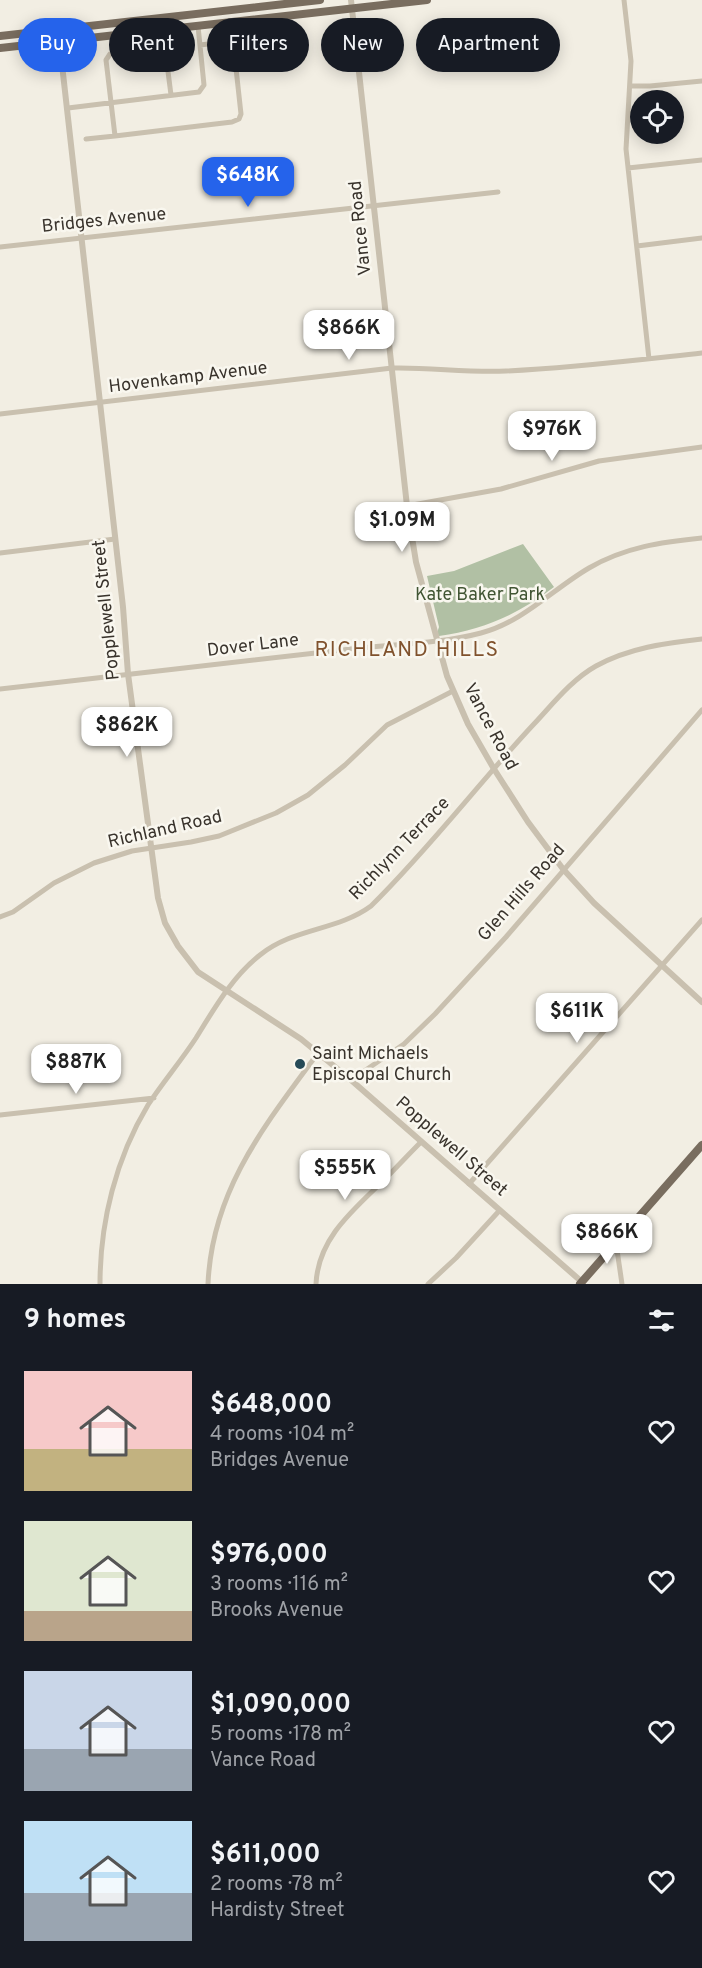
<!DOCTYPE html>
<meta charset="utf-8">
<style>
:root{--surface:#171b24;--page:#242831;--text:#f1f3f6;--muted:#9ea1a6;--accent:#2563eb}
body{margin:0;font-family:Overpass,sans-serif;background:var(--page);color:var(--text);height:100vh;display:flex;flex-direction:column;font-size:22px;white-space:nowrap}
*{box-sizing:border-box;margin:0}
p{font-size:20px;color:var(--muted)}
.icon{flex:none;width:33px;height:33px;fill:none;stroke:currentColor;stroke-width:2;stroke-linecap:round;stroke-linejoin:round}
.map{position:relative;height:1284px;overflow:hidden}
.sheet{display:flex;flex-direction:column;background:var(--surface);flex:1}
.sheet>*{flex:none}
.top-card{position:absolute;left:18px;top:18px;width:666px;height:54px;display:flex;gap:12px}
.controls{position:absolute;left:630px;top:90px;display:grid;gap:12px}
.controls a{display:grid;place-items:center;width:54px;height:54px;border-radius:50%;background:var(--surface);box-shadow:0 3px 15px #0003;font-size:30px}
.price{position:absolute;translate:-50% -51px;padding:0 14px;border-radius:12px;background:#fff;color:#222;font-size:20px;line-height:39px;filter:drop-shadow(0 2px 3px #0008)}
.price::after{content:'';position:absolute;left:50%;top:36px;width:18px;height:14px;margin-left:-9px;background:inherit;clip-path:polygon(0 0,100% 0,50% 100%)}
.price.current{background:var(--accent);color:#fff}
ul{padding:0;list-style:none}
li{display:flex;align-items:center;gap:18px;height:150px;padding:0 24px}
li span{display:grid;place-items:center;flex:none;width:168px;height:120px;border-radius:0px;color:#555}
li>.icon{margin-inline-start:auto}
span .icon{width:72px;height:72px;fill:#fffc;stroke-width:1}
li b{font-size:26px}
h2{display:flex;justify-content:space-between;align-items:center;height:72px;padding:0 24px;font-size:26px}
.tag{padding:0 21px;border-radius:27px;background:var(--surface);box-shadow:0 3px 15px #0003;font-size:21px;line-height:54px}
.tag.current{background:var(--accent);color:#fff}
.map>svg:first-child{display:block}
.green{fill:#b1c0a4}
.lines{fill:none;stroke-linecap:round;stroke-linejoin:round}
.minor{stroke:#c9c0af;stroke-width:5}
.tertiary{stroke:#c9c0af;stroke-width:6}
.primary{stroke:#796d5f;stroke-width:8}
.poi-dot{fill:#264a57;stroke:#f9f7ef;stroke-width:2}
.labels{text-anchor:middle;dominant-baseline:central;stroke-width:5;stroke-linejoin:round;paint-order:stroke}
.street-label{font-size:18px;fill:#39332c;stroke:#f9f7ef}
.park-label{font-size:18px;fill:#415533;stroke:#f9f7ef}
.poi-label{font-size:18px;fill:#39332c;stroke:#f9f7ef;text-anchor:start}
.quarter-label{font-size:21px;letter-spacing:1.5px;fill:#80522d;stroke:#f9f7ef}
</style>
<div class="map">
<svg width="702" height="1284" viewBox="0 0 702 1284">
<rect width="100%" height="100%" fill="#f2eee3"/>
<path class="green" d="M523,544L554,587C519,614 483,630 439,636L437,633L439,627L427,576L454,571Z"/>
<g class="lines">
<path class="minor" d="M624,0L631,61L626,149L649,359
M630,86H650L702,81
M68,108L199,92L204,85L198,26
M115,136L232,122L239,119L241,114L233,41L200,45
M86,139L115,136L106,60L110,54L165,48L171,95
M628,168L702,160
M637,246L702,238
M0,247L498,192
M0,414L392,368C430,367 468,373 506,371C572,368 637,360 702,353
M407,506L501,489L599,461L702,447
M0,553L115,539
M0,689C117,676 234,662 351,649C394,644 439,644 481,633C523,622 553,589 589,568C625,547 662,542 702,538
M0,917L13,912L54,883L94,863L132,851L191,842L219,836L276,813L308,795L345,765L387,725L453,691
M351,1080L404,1044L435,1014L506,937L702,710
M0,1115L154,1098
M469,1184L702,920
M616,1243L622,1284
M100,1284C100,1222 116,1158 148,1105C163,1082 181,1061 196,1038C214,1009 232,977 260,955C293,928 337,931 371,906C429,849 478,784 533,725C552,705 571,680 596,666C629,648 665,643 702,639
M208,1284C212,1190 265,1125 318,1053
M316,1284C318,1239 352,1211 382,1182C395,1169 408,1155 421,1142
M428,1284L456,1258L500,1210"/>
<path class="tertiary" d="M351,0L407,506L416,562L447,676L468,724L494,769L528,822L563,869L594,903L702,1002
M58,29L123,607L128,674L158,898L165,923L178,946L198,972L301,1039L351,1080L582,1282"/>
<path class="primary" d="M0,36L320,0
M0,48L427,0
M580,1284L702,1145"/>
</g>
<circle class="poi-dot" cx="300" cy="1064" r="6"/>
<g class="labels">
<g class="street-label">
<text transform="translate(104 221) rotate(-6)">Bridges Avenue</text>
<text transform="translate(361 228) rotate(-96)">Vance Road</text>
<text transform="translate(188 378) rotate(-7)">Hovenkamp Avenue</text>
<text transform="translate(107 610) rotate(-96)">Popplewell Street</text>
<text transform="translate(253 646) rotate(-7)">Dover Lane</text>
<text transform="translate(490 727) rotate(62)">Vance Road</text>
<text transform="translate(165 830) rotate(-13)">Richland Road</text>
<text transform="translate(400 849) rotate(-46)">Richlynn Terrace</text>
<text transform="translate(522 893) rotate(-49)">Glen Hills Road</text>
<text transform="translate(451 1147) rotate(41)">Popplewell Street</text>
</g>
<g class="park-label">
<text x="480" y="595">Kate Baker Park</text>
</g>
<g class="poi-label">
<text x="312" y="1054">Saint Michaels<tspan x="312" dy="21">Episcopal Church</tspan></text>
</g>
<g class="quarter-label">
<text x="407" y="650">RICHLAND HILLS</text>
</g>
</g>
</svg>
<div class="controls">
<a><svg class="icon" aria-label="locate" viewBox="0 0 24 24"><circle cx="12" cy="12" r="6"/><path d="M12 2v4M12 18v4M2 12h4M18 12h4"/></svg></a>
</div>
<b class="price current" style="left:248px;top:208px">$648K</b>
<b class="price" style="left:349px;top:361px">$866K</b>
<b class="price" style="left:552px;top:462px">$976K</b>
<b class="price" style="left:402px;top:553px">$1.09M</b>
<b class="price" style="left:127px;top:758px">$862K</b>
<b class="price" style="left:577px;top:1044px">$611K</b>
<b class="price" style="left:76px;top:1095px">$887K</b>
<b class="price" style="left:345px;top:1201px">$555K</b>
<b class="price" style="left:607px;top:1265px">$866K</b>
<div class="top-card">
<a class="tag current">Buy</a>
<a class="tag">Rent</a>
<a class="tag">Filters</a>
<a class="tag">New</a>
<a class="tag">Apartment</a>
</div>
</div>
<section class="sheet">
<h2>9 homes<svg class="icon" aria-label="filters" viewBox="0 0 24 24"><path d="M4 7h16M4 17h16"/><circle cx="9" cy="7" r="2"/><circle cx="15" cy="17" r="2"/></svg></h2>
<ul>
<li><span style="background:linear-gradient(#f6c9c9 65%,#c2b280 0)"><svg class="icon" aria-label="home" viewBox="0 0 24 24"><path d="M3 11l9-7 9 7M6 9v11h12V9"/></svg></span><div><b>$648,000</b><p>4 rooms · 104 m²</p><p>Bridges Avenue</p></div><svg class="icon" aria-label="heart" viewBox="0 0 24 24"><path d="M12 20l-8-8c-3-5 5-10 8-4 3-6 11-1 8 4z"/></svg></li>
<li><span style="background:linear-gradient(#dfe7d0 75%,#b9a48a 0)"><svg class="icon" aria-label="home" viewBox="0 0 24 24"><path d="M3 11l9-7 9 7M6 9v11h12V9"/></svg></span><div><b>$976,000</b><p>3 rooms · 116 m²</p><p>Brooks Avenue</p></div><svg class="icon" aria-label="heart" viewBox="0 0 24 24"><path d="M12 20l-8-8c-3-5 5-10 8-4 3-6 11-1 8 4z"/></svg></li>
<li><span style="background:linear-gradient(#c9d6e8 65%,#9aa5b1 0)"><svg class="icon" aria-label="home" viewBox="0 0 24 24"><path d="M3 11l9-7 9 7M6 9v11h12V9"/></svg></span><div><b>$1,090,000</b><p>5 rooms · 178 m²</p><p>Vance Road</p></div><svg class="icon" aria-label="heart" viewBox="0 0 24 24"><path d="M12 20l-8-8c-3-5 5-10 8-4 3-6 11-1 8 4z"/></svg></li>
<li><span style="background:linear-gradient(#bfe0f5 60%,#9aa5b1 0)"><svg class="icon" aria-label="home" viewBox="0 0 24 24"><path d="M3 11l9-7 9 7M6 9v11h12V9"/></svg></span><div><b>$611,000</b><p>2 rooms · 78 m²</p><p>Hardisty Street</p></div><svg class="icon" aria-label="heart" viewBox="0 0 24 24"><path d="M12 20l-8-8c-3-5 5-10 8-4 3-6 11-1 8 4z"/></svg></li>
</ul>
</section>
